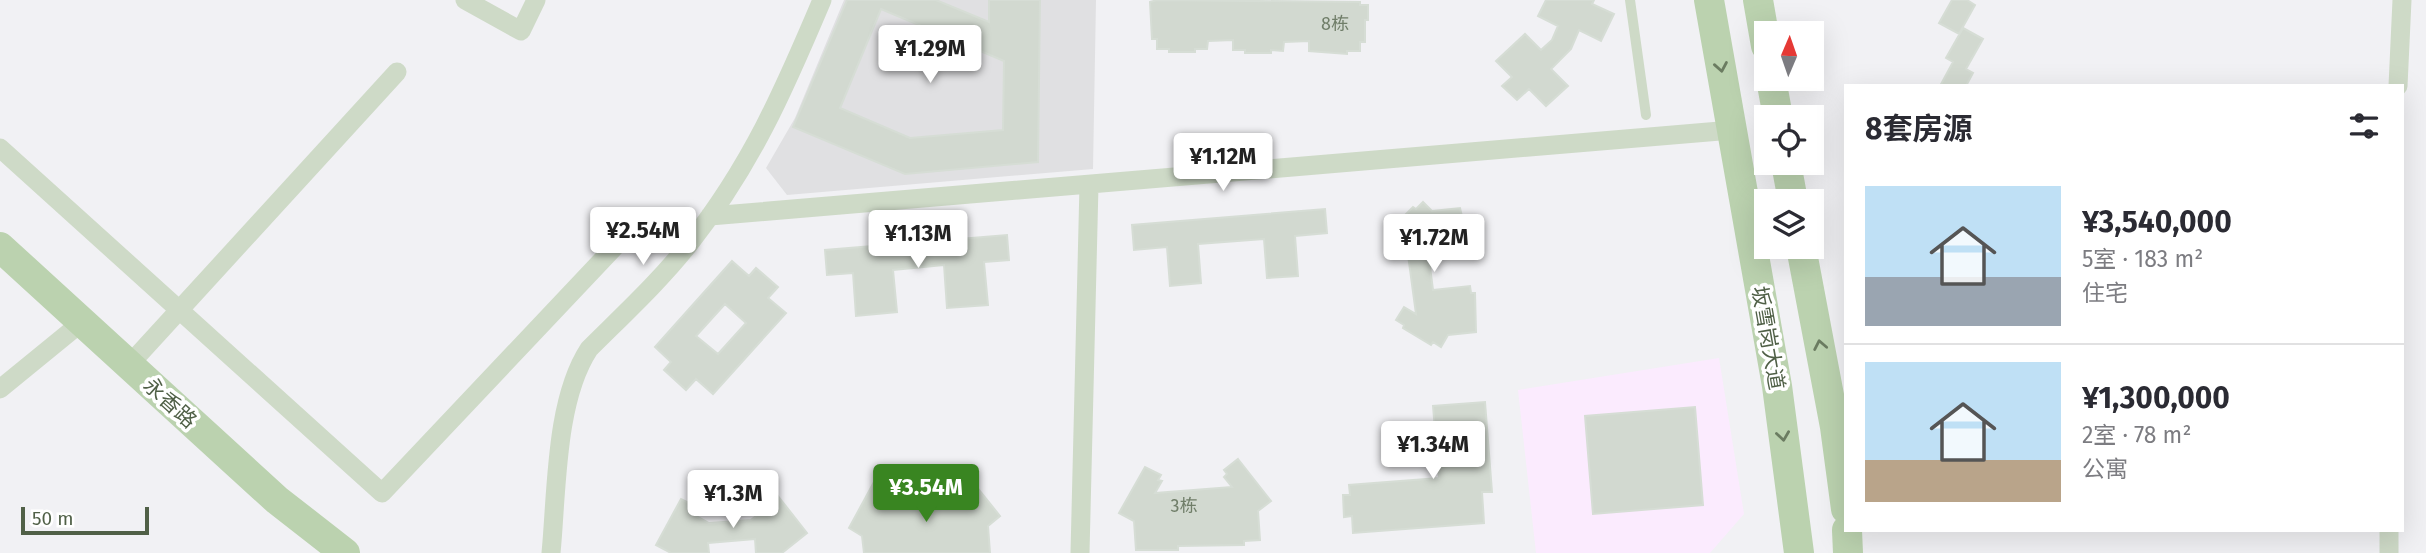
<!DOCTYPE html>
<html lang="zh">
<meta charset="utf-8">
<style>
:root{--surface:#fff;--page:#f7f7f7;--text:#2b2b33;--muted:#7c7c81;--line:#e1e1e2;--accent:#398521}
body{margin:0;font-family:"Fira Sans","Noto Sans SC",sans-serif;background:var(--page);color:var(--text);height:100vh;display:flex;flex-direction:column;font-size:26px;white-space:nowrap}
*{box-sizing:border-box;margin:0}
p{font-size:23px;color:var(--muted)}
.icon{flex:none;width:38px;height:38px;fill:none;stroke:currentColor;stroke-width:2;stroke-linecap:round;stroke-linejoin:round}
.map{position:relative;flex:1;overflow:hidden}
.panel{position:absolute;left:1844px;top:84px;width:560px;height:448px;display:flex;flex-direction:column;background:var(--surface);border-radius:0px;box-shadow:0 7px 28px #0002}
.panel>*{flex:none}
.needle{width:46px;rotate:2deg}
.fabs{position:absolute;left:1754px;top:21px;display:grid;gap:14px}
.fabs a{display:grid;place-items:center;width:70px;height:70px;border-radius:0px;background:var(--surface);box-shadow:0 7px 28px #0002;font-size:35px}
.scale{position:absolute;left:21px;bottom:18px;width:128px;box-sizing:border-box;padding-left:7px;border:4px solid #506047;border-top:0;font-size:19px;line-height:24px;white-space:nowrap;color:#506047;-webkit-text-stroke:5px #fff;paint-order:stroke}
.price{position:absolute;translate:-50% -60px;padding:0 16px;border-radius:7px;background:#fff;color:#222;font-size:23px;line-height:46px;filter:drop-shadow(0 2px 4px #0008)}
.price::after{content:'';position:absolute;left:50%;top:42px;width:21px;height:16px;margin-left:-10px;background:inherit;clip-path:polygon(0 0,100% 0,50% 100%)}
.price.active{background:var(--accent);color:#fff}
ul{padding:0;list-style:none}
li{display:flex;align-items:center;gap:21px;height:175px;padding:0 21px}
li+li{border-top:2px solid var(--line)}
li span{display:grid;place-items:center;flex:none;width:196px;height:140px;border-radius:0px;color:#555}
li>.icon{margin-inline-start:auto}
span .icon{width:84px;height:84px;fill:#fffc;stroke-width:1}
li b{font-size:30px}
h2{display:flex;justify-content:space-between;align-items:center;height:84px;padding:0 21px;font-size:30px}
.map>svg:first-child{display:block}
.commercial{fill:#fbebfe}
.education{fill:#e0e0e2}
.building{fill:#d2d9d0;stroke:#d6ddd5;stroke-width:2;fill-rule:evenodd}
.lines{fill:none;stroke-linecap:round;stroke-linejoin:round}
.service{stroke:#cedac7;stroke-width:10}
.minor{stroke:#cedac7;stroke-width:19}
.primary{stroke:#bbd2af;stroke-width:30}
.oneway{stroke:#6b7c61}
.labels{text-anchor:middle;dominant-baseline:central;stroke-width:7;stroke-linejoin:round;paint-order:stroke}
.number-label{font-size:18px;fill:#707e69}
.street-label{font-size:21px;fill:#506047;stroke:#fff}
</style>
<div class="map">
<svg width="2426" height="553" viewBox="0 0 2426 553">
<rect width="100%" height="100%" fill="#f1f1f4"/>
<path class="commercial" d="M1719,358L1744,514L1710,553H1536L1518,390Z"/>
<path class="education" d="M844,0H1096L1093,169L787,195L766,168L795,118Z"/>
<path class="building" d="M847,0H936L989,22V0H1040L1038,162L905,174L793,127ZM881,9L1004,61L1003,130L910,138L840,108Z
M1157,0L1360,2V5H1368V20H1365V42H1360V51H1347V54L1309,51V41L1284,42L1283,51L1271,50V53H1245V50H1233V40L1208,41L1207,49H1195V52H1169V49H1157V39H1152L1150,2Z
M1546,0H1594L1592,4L1614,14L1601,41L1579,30L1571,49L1551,69L1568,86L1546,106L1529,89L1517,100L1502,86L1512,77L1496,61L1525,34L1541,50L1552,40L1558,26L1538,16Z
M1952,0H1967L1975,5L1959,34L1939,23Z
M1963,28L1983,39L1966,69L1973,73L1966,86H1940L1953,62L1946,58Z
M1423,202L1432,211L1460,208L1469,246L1465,247L1466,254L1429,259L1433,290L1470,286L1471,293H1475L1476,332L1448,335L1441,347L1433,342L1431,345L1403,328L1404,325L1396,320L1404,307L1416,314L1406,240L1396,251L1385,240L1393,232L1390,230L1413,207L1416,209Z
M1325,209L1327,233L1295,236L1298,276L1267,278L1264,239L1198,244L1201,283L1170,286L1167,247L1134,250L1132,225Z
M1007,235L1009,260L984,262L988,305L947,308L944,265L893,270L897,312L856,316L853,273L827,275L825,250Z
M732,261L749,276L756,268L778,287L768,298L786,313L713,394L696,379L686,390L664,370L671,362L655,347ZM725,304L746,323L718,354L696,336Z
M1485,402L1492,492H1482L1484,523L1353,533L1352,516L1344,517L1343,495H1350L1349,485L1439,478L1433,406Z
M1695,407L1703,505L1593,514L1585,416Z
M1238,459L1271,501L1258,511L1260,540L1244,541V545L1178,546V550H1136L1134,521L1119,513L1145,467L1161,475L1158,480L1162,481L1155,493L1232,487L1224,477L1227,474L1224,470Z
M967,475L1000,516L988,526L990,553H864L862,536L849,528L874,482L888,490L884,497L903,507L944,504L960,490L955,484Z
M774,491L807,533L782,553H756L755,539L708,543L709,553H671L656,545L681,499L695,506L691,513L709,523L751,520L767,507L762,501Z"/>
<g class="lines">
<path class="service" d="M1630,0L1646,115"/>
<path class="minor" d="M465,0L521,31L536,0
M2398,86L2402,0
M0,148L382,493L624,237
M710,216L1732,130
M129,365L397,72
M0,389L82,322
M551,553C557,491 555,401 589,349C623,315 659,282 689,244C751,166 784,90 822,0
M1080,553L1089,185
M2389,553V530"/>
<path class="primary" d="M1709,0L1777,386L1799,553
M1758,0L1766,46
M1771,79L1778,117
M1786,163L1793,201
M0,247L277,500L345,553
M1801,247L1835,427L1846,509
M1847,530L1848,553"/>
</g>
<defs><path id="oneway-chevron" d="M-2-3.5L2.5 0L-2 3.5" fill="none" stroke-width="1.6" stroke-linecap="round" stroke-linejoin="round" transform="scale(1.75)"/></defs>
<g class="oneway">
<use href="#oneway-chevron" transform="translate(1721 67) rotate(80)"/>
<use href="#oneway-chevron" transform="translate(1820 345) rotate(-101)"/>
<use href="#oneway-chevron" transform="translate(1783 436) rotate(82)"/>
</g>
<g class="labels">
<g class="number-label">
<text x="1335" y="24">8栋</text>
<text x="1184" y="506">3栋</text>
</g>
<g class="street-label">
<text transform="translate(1768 338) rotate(80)">坂雪岗大道</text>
<text transform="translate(170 403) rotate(42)">永香路</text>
</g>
</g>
</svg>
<div class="fabs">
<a><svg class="needle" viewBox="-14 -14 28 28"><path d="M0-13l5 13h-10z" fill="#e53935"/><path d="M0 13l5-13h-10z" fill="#7c7c81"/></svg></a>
<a><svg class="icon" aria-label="locate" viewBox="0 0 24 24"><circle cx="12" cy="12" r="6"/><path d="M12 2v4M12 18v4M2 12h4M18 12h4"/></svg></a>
<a><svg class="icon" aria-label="layers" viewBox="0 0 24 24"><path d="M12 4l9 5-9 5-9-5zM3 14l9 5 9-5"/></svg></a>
</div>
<div class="scale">50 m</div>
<b class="price" style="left:930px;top:85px">¥1.29M</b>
<b class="price" style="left:1223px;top:193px">¥1.12M</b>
<b class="price" style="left:643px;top:267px">¥2.54M</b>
<b class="price" style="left:918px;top:270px">¥1.13M</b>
<b class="price" style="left:1434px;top:274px">¥1.72M</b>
<b class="price" style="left:1433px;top:481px">¥1.34M</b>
<b class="price active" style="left:926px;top:524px">¥3.54M</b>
<b class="price" style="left:733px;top:530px">¥1.3M</b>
<section class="panel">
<h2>8套房源<svg class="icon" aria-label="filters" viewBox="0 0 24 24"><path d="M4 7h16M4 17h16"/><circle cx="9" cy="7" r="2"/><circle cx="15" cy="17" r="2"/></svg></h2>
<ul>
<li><span style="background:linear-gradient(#bfe0f5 65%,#9aa5b1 0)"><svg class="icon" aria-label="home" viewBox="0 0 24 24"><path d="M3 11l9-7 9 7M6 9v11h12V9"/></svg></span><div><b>¥3,540,000</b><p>5室 · 183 m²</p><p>住宅</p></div></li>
<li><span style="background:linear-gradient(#bfe0f5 70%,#b9a48a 0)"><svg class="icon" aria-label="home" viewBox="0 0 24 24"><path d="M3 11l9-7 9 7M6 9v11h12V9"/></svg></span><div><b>¥1,300,000</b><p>2室 · 78 m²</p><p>公寓</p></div></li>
</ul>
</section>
</div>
